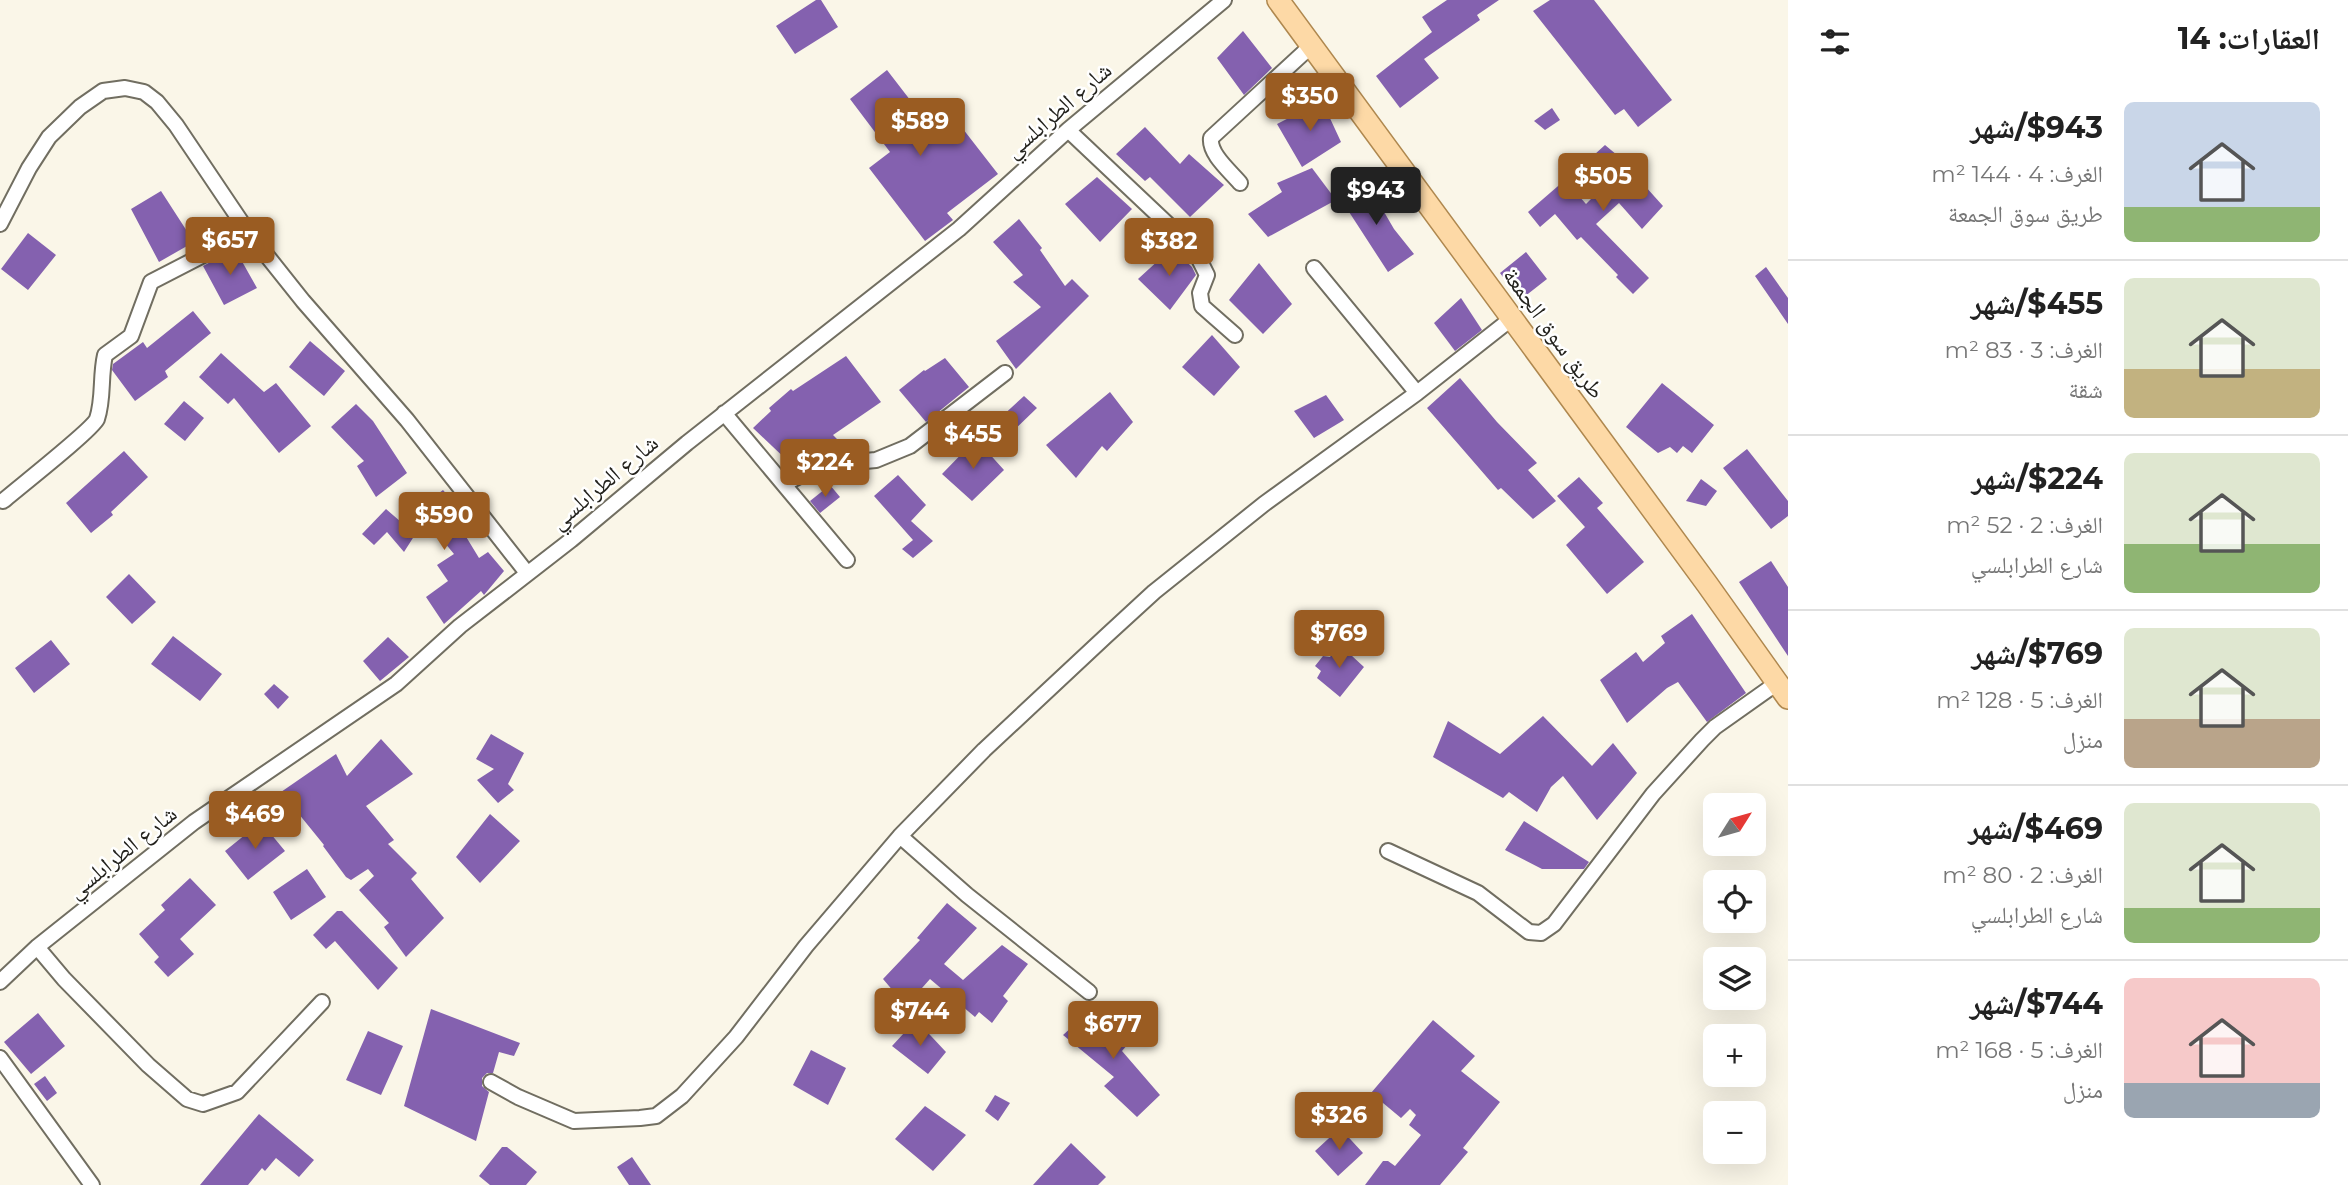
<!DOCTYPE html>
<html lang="ar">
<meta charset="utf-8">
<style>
:root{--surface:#fff;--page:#f2f2f2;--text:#222;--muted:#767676;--line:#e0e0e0;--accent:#9a5c22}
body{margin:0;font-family:Montserrat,"Noto Naskh Arabic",sans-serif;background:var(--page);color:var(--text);direction:rtl;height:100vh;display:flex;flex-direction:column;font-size:26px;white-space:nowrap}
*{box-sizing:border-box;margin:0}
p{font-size:23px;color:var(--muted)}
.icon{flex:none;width:38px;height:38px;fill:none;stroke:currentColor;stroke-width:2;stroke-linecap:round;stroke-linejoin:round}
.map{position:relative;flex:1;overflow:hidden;direction:ltr}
.panel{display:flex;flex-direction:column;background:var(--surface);width:560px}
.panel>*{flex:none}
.needle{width:46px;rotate:53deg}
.buttons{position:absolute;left:1703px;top:793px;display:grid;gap:14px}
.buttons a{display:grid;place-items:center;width:63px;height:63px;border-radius:10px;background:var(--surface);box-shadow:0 7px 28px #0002;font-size:35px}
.price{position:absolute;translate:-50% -60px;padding:0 16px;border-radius:7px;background:var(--accent);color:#fff;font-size:23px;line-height:46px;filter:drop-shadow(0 2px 4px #0008)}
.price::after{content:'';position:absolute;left:50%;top:42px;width:21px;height:16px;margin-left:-10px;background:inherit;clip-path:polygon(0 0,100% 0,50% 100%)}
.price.active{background:#222;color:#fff}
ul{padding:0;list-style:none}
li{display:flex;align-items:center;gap:21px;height:175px;padding:0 28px}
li+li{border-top:2px solid var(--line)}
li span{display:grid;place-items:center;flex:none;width:196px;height:140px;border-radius:10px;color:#555}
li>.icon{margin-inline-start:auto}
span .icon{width:84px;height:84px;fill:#fffc;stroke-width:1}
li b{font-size:30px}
h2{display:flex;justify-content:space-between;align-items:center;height:84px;padding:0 28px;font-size:30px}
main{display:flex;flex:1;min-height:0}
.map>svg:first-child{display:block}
.building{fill:#8461af}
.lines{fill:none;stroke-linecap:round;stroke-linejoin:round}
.minor-casing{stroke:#716e61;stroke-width:18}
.primary-casing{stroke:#af884f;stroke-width:24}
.minor{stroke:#fff;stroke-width:14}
.primary{stroke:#fdd9a6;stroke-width:21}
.labels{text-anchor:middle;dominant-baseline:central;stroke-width:5;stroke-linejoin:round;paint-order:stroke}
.street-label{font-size:23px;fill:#23221d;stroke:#fff}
</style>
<main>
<section class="panel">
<h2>العقارات: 14<svg class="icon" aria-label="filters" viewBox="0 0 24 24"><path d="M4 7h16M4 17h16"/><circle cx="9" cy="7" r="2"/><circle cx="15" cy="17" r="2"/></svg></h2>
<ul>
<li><span style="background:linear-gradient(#c9d6e8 75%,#8fb573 0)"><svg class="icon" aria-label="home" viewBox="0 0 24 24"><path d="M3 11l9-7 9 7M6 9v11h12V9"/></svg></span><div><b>$943/شهر</b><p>الغرف: 4 · 144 m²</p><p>طريق سوق الجمعة</p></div></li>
<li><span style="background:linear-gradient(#dfe7d0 65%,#c2b280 0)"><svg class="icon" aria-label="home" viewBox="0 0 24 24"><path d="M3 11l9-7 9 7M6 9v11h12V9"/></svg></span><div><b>$455/شهر</b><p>الغرف: 3 · 83 m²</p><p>شقة</p></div></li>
<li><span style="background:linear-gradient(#dfe7d0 65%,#8fb573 0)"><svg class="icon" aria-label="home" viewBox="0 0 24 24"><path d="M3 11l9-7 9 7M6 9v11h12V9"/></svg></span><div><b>$224/شهر</b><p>الغرف: 2 · 52 m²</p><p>شارع الطرابلسي</p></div></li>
<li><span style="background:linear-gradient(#dfe7d0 65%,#b9a48a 0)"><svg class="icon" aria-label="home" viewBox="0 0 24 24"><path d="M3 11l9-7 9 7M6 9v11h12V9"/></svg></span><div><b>$769/شهر</b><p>الغرف: 5 · 128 m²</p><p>منزل</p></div></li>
<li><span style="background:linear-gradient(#dfe7d0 75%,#8fb573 0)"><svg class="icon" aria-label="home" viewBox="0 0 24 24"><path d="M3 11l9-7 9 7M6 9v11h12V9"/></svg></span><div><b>$469/شهر</b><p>الغرف: 2 · 80 m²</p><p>شارع الطرابلسي</p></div></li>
<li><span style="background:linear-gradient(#f6c9c9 75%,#9aa5b1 0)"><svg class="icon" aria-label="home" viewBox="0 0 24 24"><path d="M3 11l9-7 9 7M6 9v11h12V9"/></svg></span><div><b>$744/شهر</b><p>الغرف: 5 · 168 m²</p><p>منزل</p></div></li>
</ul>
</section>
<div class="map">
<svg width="1788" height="1185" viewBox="0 0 1788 1185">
<rect width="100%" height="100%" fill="#faf6e8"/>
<path class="building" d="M816,0H821L838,27L795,54L776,26Z
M1447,0H1499L1477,15L1480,20L1424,59L1439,78L1400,108L1376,76L1432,32L1422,17Z
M1550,0H1594L1672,100L1638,127L1624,109L1615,115L1533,11Z
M1243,31L1272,68L1244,95L1217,58Z
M887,70L944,144L963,129L998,174L947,213L953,220L925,241L869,168L890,152L850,99Z
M1322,101L1341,142L1302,167L1277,124Z
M1552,108L1560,120L1545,130L1534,121Z
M1145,127L1180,164L1189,154L1224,185L1190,217L1150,177L1145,181L1116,154Z
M1605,145L1617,155L1613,160L1630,179L1636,176L1663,206L1642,229L1619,203L1596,224L1649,278L1633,294L1616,277L1618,275L1581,237L1577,240L1555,214L1540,227L1528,212L1565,180L1586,204L1606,184L1584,164Z
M1312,168L1336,200L1268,237L1248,214L1282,192L1277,183Z
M1097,177L1132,209L1100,242L1065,204Z
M1366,181L1394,229L1414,254L1388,272L1340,198Z
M161,191L194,242L159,262L131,209Z
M1019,219L1042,248L1040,250L1065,286L1072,279L1089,296L1016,369L996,341L1041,307L1013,282L1023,275L993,242Z
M28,233L56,255L28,290L1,269Z
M1172,248L1192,267L1196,275L1170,310L1138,279Z
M235,249L257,288L224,305L203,266Z
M1526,252L1547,279L1520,300L1500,273Z
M1259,263L1292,304L1263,334L1229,300Z
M1766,267L1788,298V324L1755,276Z
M1461,298L1482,330L1455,351L1434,323Z
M193,311L211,333L165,371L168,377L135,401L112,370L113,364L143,342L147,348Z
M1212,335L1240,367L1214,396L1182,367Z
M310,341L345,371L324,396L289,367Z
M221,353L264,392L276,383L311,426L279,453L234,398L228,404L199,377Z
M846,356L881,402L833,435L845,447L832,454L820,456L792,465L753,428L771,411L769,408L791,389L793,391Z
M945,358L969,387L926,422L899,390L924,370L925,371Z
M1460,378L1497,422L1537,463L1528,470L1556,501L1533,519L1501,488L1498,490L1427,408Z
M1662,383L1714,425L1692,453L1683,446L1677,453L1670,447L1658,453L1626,427Z
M1110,392L1133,422L1107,451L1102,446L1076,478L1046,445Z
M1326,395L1344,420L1314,438L1294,411Z
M1024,396L1037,408L1012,432L999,419Z
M184,401L204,418L185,441L164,424Z
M356,404L373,421L407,473L376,497L357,466L364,461L331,427Z
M976,439L1004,470L972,501L942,474Z
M1747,449L1788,501V516L1771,529L1723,468Z
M124,451L148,477L111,512L113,515L91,533L66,503Z
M898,475L926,505L911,521L933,541L913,558L902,549L913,540L874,496Z
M1579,477L1603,503L1597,508L1644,562L1607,594L1566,545L1585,527L1557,496Z
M1701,479L1717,491L1706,506L1686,501Z
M830,485L840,497L820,513L810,501Z
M443,490L474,526L465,535L479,558L488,552L504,571L484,595L481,591L444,624L426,597L448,581L437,565L454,554L425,519L404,552L387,532L374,545L362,534L386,509L401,522Z
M1771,561L1788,587V656L1739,582Z
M129,574L156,602L132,624L106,597Z
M1692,614L1746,693L1707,722L1678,682L1667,688L1627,723L1600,680L1636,652L1643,662L1665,643L1661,636Z
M173,636L222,674L200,701L151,664Z
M388,637L409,657L380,681L363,661Z
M51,640L70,664L34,693L15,668Z
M1339,644L1364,667L1340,697L1317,678L1321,671L1315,666L1323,656L1330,657Z
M274,684L289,697L278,709L264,694Z
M1543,716L1592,766L1613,743L1637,773L1597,820L1563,776L1551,787L1537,812L1509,792L1503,798L1433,757L1448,721L1500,754Z
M491,734L524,753L508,784L514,790L498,803L477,780L494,769L476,759Z
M381,739L413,774L366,806L394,840L388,844L417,873L411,879L444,918L406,957L384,927L389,923L359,890L374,876L368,869L351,880L346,877L323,846L324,845L281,792L336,754L347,776Z
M490,814L520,841L480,883L456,857Z
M1524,821L1589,862L1584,869H1542L1505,850Z
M261,822L285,851L248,880L225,851Z
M307,869L326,897L291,920L273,892Z
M190,878L216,905L180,939L194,954L168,977L154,962L159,957L139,934L165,910L161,905Z
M947,903L977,928L944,964L963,980L1002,945L1028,964L1003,996L1008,1001L992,1023L979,1012L975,1017L930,979L906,1006L883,979L920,940L917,938Z
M337,911H342L398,968L378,990L335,941L326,949L313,935Z
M1093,1008L1128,1044L1122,1051L1160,1095L1137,1117L1104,1086L1114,1077L1063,1035Z
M431,1009L520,1043L514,1056L499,1052L493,1073H487L482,1078V1086L489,1092L476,1141L404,1106Z
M38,1013L65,1046L31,1074L4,1042Z
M916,1020L946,1052L928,1074L892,1046Z
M1433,1020L1475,1056L1461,1071L1500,1102L1463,1148L1468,1152L1440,1185H1365L1383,1161H1388L1395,1166L1421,1135L1409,1125L1416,1115L1410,1109L1401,1118L1371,1093Z
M368,1031L403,1046L381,1095L346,1080Z
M811,1050L846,1068L828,1105L793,1085Z
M45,1076L57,1093L47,1101L34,1084Z
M995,1095L1010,1103L998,1121L985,1111Z
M925,1106L966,1135L933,1171L895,1139Z
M259,1114L314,1160L299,1177L276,1158L265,1171L262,1168L248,1185H200Z
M1340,1128L1363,1153L1338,1176L1315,1151Z
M1071,1143L1106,1177L1098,1185H1033Z
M502,1147H507L537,1172L526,1185H490L479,1176Z
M632,1157L651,1185H629L617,1167Z"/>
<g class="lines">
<defs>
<path id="minor" d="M1068,130L1194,249L1207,275L1200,293L1202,306L1235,335
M1240,183C1230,171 1209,154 1211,138L1311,46
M0,224L29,168L49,137L80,107L103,91L125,88L144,92L157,102L176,125L248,232L303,301L407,420L527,573
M1314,268L1417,393
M724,413L847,560
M784,484L821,465L876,460L910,446L1005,373
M3,501C18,488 92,430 97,419C104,398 100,377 105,355L131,336L151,282L248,232
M900,836L967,895L1089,992
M1388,851L1478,893L1529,932L1541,933L1554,924L1653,794L1702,740L1715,727L1777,683
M37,947L64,979L148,1065L187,1099L203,1104L237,1092L322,1002
M0,982L37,947L194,822L396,684L460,626L571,540L687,443L959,229L1068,130L1224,0
M0,1058L92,1185
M491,1082L518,1097L574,1121L640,1118L656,1116L682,1096L736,1037L806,946L900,836L984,750L1105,637L1154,592L1264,504L1417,393L1511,319"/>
<path id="primary" d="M1278,0L1707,584L1788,698"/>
</defs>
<use href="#minor" class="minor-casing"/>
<use href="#primary" class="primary-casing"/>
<use href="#minor" class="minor"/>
<use href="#primary" class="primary"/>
</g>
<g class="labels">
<g class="street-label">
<text transform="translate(1058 110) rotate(-41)">شارع الطرابلسي</text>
<text transform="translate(1554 333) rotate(54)">طريق سوق الجمعة</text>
<text transform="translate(604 482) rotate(-40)">شارع الطرابلسي</text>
<text transform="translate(122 852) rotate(-39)">شارع الطرابلسي</text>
</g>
</g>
</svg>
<div class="buttons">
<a><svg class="needle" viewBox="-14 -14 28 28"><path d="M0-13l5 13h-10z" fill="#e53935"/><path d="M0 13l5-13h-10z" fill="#767676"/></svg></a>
<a><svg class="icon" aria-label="locate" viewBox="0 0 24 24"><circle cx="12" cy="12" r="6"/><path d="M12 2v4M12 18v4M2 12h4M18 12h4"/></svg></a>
<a><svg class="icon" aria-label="layers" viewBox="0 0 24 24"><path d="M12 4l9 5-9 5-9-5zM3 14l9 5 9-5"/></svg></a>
<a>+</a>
<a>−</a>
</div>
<b class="price" style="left:1310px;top:133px">$350</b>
<b class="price" style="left:920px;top:158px">$589</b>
<b class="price" style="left:1603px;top:213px">$505</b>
<b class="price active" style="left:1376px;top:227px">$943</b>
<b class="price" style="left:230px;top:277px">$657</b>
<b class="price" style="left:1169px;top:278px">$382</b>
<b class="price" style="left:973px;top:471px">$455</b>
<b class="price" style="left:825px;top:499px">$224</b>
<b class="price" style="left:444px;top:552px">$590</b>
<b class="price" style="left:1339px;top:670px">$769</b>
<b class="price" style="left:255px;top:851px">$469</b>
<b class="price" style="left:920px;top:1048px">$744</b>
<b class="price" style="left:1113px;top:1061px">$677</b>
<b class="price" style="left:1339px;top:1152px">$326</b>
</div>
</main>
